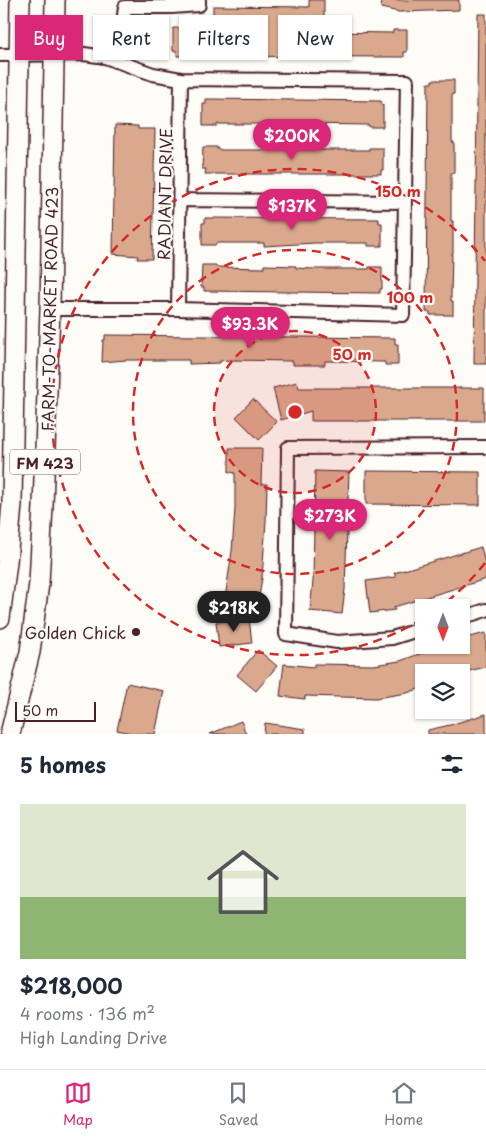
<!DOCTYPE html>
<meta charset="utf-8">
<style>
:root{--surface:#fff;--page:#f2f2f3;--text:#1f2937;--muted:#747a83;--line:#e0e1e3;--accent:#db2777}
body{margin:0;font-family:"Playpen Sans",sans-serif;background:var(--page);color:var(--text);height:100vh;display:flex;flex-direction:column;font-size:19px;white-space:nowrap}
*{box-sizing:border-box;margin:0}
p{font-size:16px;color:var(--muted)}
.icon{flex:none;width:28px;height:28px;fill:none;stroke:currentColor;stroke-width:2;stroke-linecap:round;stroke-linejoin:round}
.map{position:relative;height:734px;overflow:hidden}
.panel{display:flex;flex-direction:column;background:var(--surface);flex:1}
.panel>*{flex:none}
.guide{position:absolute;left:15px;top:15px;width:456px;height:45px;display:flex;gap:10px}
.needle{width:32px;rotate:180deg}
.controls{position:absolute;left:415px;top:599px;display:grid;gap:10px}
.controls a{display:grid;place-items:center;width:55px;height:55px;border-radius:0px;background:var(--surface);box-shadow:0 1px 4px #0004;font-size:25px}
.scale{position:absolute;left:15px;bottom:12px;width:81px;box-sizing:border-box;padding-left:5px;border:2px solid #4a1f2b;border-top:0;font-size:14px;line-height:18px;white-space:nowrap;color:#4a1f2b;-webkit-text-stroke:4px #fdfcf7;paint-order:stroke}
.price{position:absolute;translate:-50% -42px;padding:0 11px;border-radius:18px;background:var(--accent);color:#fff;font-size:16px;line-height:32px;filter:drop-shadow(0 1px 2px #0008)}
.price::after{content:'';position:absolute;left:50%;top:30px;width:15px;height:11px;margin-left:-8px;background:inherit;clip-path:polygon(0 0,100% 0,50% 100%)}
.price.current{background:#222;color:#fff}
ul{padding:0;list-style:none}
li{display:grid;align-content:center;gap:10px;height:265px;padding:0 20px}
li+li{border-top:1px solid var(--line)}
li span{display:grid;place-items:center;height:155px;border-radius:0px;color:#555}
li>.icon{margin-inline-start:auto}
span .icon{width:90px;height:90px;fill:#fffc;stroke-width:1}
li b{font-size:21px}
h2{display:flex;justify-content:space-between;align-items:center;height:60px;padding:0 20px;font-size:21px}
.tag{padding:0 18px;border-radius:0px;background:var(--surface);box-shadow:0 1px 4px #0004;font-size:18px;line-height:45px}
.tag.current{background:var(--accent);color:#fff}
.dock{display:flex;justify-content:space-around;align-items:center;height:70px;border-top:1px solid var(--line);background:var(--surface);font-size:14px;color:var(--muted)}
.dock a{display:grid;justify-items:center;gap:2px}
.dock .current{color:var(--accent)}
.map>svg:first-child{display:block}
.building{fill:#daa98d;stroke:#4a1f2b}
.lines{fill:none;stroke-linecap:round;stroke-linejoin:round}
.street-casing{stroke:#4a1f2b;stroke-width:16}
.primary-casing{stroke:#4a1f2b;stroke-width:22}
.street{stroke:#fdfcf7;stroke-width:12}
.primary{stroke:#fdfcf7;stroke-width:19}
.ring{fill:none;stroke:#d62828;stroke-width:2.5;stroke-dasharray:9 6}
.poi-dot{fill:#4a1f2b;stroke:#fdfcf7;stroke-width:2}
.labels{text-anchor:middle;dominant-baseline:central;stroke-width:4.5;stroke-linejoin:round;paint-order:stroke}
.shield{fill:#fdfcf7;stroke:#806168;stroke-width:1}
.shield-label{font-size:15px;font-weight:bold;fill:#4a1f2b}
.street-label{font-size:16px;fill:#4a1f2b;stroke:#fdfcf7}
.poi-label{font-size:16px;fill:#4a1f2b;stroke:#fdfcf7;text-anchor:end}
.centre{fill:#d62828;stroke:#fdfcf7;stroke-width:2.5}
.ring-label{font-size:15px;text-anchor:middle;font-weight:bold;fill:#d62828;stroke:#fdfcf7;stroke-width:4.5;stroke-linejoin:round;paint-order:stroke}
</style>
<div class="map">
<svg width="486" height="734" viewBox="0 0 486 734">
<rect width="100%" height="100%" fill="#fdfcf7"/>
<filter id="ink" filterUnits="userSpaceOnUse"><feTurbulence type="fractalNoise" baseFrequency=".02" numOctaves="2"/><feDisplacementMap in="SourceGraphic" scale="10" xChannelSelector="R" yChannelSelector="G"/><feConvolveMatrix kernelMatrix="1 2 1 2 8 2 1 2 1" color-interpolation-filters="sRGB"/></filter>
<g filter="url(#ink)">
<path class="building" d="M309,0H324V32L393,33V30H407V52H404V57L177,56V51H173V28H186V31H208V28H213V6L309,7Z
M382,0H459V10L399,12L381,8Z
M478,14H486V364H474Z
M432,80H454V94H452V142H454V173H451V221H453V253H452L451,296V301H453V315H430V312H426L428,83H432Z
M206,99L381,101V105H383V127H369V125L302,124H297V127H265V124H217V126H203V104H206Z
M115,125L138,126V129H155L152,259H137L138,256L113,254Z
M203,147H217V149L222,150H265V147H297V149L315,150H369V148H383V170H381V174H205L206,169H202Z
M205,218L379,219V223H382V246H368V243H314L264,246V243H216V245H202V223H205Z
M202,265H216V267L264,268V265L296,266V268L314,269H369V267H382V289H380V293L204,291V287H201Z
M105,335L395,338V344H398V365H385V362L325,361V365H293V361L229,360L220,361V363L189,364V360H126L102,362L103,340H105Z
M297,382L299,388H484V421H311V411L281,420L273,388Z
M253,399L277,422L259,440L236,417Z
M229,448H262L261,484H267L266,521L262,578L257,609L224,605L232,551L235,509V473L229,472Z
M315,471L349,472L345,589L342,614L310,611L313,581Z
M366,471L480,472V505L366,504Z
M481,547L486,567V579L394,607L395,610L370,613L366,581L396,577L394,573Z
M249,618L252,643L219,647L216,622Z
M486,633V667L464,672H424V687L407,693L376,698L305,696V699L280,696L284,664L314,667V664L374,665L400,661L444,645H461V639Z
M258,650L277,666L256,691L237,675Z
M127,683L164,691L155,734H135L117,730Z
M486,714V734H428V730L450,725Z
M241,721L246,734H210Z
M265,723L305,729V734H264Z"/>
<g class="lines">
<defs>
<path id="street" d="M0,55L84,54L105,57L153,74L181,79L407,81L403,315L178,309H50
M115,61L121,38L125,7H172L199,5V0
M180,200L405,202
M178,309L181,79
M461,618L486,610
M424,628L392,638L337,642L286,634L288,448L486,447"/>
<path id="primary" d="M0,618L7,562L12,504L20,0
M10,734L30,652L39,583L43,506L50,309L55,0"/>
</defs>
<use href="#street" class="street-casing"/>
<use href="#primary" class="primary-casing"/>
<use href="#street" class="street"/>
<use href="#primary" class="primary"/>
</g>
</g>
<circle cx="295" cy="412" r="81" fill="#d62828" fill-opacity=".12"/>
<g class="ring">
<circle cx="295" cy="412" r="81"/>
<circle cx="295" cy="412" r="162"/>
<path d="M485 563A243 243 0 0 1 440 607M422 619A243 243 0 1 1 485 261"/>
</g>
<circle class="poi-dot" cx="136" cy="632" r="5"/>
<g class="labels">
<rect class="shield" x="10" y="449.5" width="70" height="25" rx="4"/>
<g class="shield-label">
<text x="45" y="462">FM 423</text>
</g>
<g class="street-label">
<text transform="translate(164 194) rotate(-89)">RADIANT DRIVE</text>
<text transform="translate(49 309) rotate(-89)">FARM-TO-MARKET ROAD 423</text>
</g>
<g class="poi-label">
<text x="126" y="632">Golden Chick</text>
</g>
</g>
<circle cx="295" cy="412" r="8" class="centre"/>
<g class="ring-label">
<text x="398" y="197">150 m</text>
<text x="410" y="303">100 m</text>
<text x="352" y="360">50 m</text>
</g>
</svg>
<div class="controls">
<a><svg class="needle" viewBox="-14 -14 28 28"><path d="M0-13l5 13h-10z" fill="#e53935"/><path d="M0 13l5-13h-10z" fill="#747a83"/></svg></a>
<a><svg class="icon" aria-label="layers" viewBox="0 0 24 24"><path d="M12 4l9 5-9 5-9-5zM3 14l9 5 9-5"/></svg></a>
</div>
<div class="scale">50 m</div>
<b class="price" style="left:292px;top:161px">$200K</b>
<b class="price" style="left:292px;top:231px">$137K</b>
<b class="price" style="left:250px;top:349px">$93.3K</b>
<b class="price" style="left:330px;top:541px">$273K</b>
<b class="price current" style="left:234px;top:633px">$218K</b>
<div class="guide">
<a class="tag current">Buy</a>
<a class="tag">Rent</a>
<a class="tag">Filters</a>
<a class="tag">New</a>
</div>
</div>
<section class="panel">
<h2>5 homes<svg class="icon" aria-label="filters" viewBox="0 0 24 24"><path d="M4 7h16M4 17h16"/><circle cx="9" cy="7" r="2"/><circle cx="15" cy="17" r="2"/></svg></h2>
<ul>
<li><span style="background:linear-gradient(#dfe7d0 60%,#8fb573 0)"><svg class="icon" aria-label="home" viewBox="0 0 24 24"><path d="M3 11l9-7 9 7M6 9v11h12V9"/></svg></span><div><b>$218,000</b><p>4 rooms · 136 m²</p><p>High Landing Drive</p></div></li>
</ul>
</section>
<nav class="dock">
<a class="current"><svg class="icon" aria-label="map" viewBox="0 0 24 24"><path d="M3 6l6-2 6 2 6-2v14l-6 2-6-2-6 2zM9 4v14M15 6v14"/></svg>Map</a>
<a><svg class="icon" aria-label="saved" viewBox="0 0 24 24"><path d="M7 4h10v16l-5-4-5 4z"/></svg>Saved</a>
<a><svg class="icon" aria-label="home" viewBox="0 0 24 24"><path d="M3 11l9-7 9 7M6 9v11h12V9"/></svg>Home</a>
</nav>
